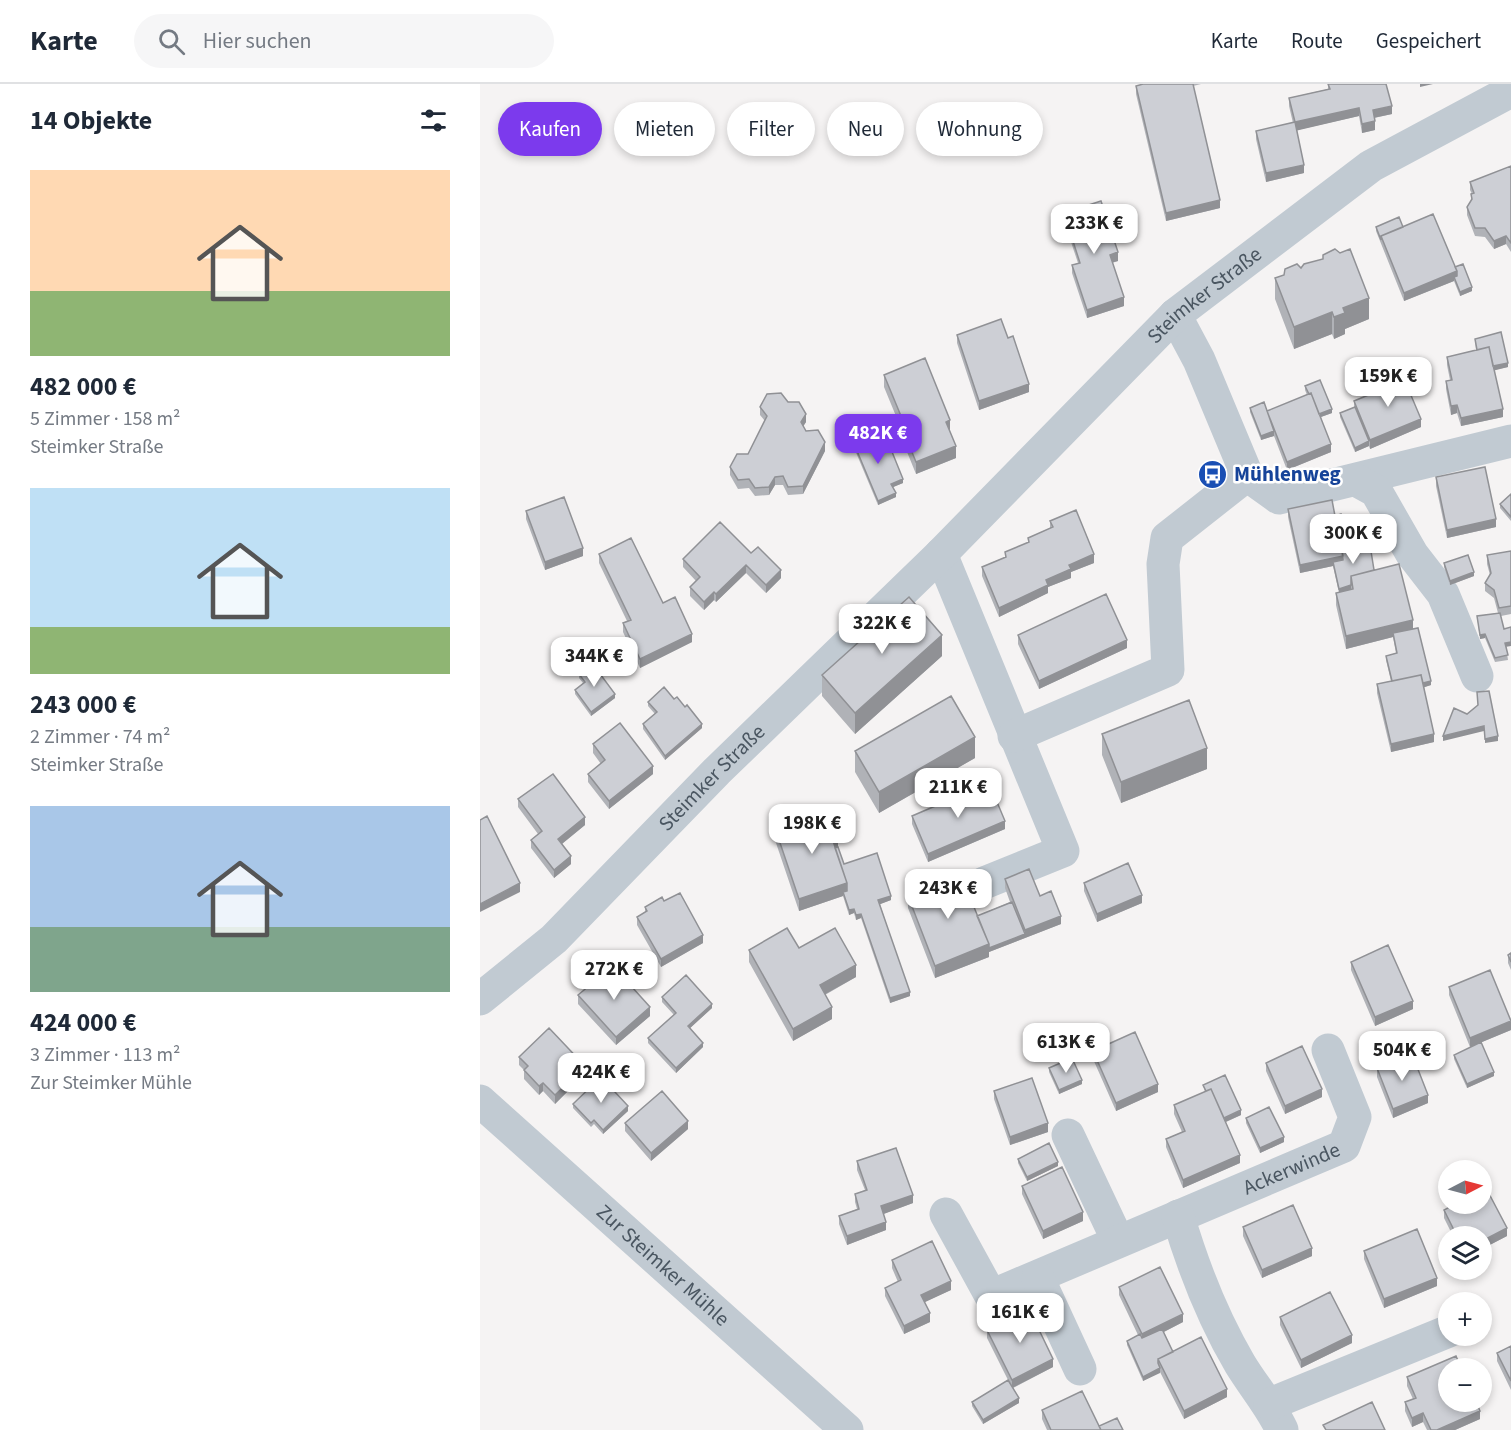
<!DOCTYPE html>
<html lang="de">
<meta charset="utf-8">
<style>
:root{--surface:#fff;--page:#f6f6f7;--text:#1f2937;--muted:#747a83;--line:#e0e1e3;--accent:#7c3aed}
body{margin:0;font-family:"Source Sans 3",sans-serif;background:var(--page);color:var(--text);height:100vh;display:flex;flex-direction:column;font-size:22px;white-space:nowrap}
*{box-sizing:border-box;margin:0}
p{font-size:20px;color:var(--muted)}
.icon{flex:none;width:33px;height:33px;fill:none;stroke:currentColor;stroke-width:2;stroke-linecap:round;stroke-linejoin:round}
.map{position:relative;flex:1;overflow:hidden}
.side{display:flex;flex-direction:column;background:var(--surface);width:480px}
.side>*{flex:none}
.hud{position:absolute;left:18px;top:18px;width:570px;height:54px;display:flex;gap:12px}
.needle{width:39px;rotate:84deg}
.buttons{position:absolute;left:958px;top:1076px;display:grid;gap:12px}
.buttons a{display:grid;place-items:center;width:54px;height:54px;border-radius:50%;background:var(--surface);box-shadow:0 3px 9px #0003;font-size:30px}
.price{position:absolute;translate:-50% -51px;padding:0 14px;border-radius:12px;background:#fff;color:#222;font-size:20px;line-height:39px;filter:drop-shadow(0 2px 3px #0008)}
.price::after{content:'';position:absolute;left:50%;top:36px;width:18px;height:14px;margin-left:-9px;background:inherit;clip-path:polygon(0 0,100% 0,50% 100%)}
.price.current{background:var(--accent);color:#fff}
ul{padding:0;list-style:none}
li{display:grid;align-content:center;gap:12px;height:318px;padding:0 30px}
li span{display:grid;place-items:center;height:186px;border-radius:0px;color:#555}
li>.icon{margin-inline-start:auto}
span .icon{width:108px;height:108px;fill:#fffc;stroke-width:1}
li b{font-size:26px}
h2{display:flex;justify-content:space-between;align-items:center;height:72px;padding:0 30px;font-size:26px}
.chip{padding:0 21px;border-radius:27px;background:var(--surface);box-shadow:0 3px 9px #0003;font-size:21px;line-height:54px}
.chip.current{background:var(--accent);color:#fff}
header{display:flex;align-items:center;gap:36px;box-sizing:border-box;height:84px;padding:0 30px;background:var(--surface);border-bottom:2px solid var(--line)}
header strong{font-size:28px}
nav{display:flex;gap:33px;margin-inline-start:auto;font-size:21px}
.search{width:420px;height:54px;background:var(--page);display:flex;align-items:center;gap:15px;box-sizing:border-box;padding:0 21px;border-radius:33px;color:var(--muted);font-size:22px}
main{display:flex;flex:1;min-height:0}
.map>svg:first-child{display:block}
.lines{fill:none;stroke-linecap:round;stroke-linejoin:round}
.street{stroke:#c1cad2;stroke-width:33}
.wall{fill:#b0b2b7}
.shaded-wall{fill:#909195}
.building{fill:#cdcfd5;stroke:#909195;stroke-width:1.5}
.labels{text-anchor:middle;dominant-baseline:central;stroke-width:5;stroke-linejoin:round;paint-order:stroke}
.street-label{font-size:21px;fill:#4a5661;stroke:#fff}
.transit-label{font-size:21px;font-weight:bold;fill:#164399;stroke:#fff;text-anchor:start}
</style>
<header>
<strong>Karte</strong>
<div class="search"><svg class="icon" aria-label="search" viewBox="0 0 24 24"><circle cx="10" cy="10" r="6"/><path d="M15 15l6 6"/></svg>Hier suchen</div>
<nav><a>Karte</a><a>Route</a><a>Gespeichert</a></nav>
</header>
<main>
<section class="side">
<h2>14 Objekte<svg class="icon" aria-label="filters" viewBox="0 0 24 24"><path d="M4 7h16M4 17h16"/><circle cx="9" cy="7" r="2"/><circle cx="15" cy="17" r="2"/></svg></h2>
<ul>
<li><span style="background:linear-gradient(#ffd9b3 65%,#8fb573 0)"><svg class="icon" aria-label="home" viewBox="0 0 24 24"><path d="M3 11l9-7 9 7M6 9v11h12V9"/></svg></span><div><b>482 000 €</b><p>5 Zimmer · 158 m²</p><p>Steimker Straße</p></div></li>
<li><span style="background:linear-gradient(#bfe0f5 75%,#8fb573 0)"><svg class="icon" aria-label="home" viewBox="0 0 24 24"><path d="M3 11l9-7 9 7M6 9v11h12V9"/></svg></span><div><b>243 000 €</b><p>2 Zimmer · 74 m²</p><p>Steimker Straße</p></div></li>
<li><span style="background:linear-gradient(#a9c7e8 65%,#7fa58c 0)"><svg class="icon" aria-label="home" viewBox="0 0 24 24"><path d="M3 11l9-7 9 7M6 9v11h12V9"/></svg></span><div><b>424 000 €</b><p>3 Zimmer · 113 m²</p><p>Zur Steimker Mühle</p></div></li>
</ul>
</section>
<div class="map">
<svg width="1031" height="1346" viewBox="0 0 1031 1346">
<rect width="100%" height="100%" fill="#f5f3f3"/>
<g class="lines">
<g class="street">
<path d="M695,231L719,276L767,391L799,414L1031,357"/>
<path d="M876,396L896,407L932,470L963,510L997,592"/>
<path d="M461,470L583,767L504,799"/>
<path d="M534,652L688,586L683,480L687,454L767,391"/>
<path id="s1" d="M0,915L74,855L237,687L461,470L695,231L891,82L1031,7"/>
<path id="s2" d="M0,1017L367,1346"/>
<path d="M588,1051L638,1157"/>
<path id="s3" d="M466,1130L511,1212L864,1062L875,1033L848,966"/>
<path d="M698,1132C713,1183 733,1234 760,1280C774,1303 790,1321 802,1346"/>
<path d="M558,1194L600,1285"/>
<path d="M790,1320L969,1247"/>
</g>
</g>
<path class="wall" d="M660,0H721L713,2L740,124L686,137L656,10V2L661,1Z
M848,0L912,30L894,34L895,46L882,49L879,32L817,46L824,89L786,98L776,55V47L813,39L809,22V14L848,5Z
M1031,82V168L1026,160L1014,165L1005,153L995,152L987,131V123L991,117L992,110L990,106V98Z
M584,129L638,177L632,179L644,222L607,234L592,189V181L598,179L584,137Z
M896,143H923L975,183L992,207L980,212L974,197L924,217L896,147Z
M795,194L889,235L865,245V250L854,255L852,250L814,265L795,215Z
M477,251L528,254L549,308L499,326L477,259Z
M995,255L1028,283L1014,286L1023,333L981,342L977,329L971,331L966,305V297L970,296L967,281V273L996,266Z
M404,291L470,347L476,374L436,390L425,363V354L404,303Z
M896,301L941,343L890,365L889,362L875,368L860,333V329L874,323V317L896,308Z
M825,302L852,329L841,333L851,368L807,386L794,352L781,356L770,328V324L787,328L827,311L825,306Z
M308,318L326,338L323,342L326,347L345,367L323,410L308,411L303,401H295L289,411L275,412L269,404L258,405L250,391V383L268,370L285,337L280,331V323Z
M372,355L396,363L423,399L413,403L416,413L398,421L372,359Z
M956,393L1016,443L967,454L956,402Z
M1031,410V437L1020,424V420Z
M808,425L855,432L866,462L861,463L862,467L894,486L933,545L951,601L944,603L954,658L911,668L897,609V600L911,597L906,576V572L916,569L913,553L866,565L856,521V509H859L853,482L820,489L808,433Z
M46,427L103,472L65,486L46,435Z
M570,437L614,479L591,488V494L568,503V509L519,533L502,492V483L525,473V468L548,459V454L570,444Z
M1031,467V530L1021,532L1028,576L1015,578L1005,554L1000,555L997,532L1018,529L1014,514L1005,507V499L1010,491L1007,480V471Z
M271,469L301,494L286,509L266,489L236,518L234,516L224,526L210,512V503L216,497L203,483V475Z
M119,470L212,558L160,584L143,548V539L147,537L119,479Z
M964,479L994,492L970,501L964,483Z
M538,551L647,564L559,605L538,560Z
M462,572L375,650L342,612V591Z
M99,590L135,614L111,632L95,610V606L103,599L99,594Z
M194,615L222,644L185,676L163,645V640L175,630L168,622V618Z
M622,650L727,685L641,719L622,671Z
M113,660L173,690L129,725L108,698V690L121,680L113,669Z
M375,667L495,674L399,729L375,688Z
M38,715L105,741L82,760L91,780L74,794L51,764V756L58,750L38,723Z
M432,732L525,745L448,778L432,740Z
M347,741L358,763L364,780L411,816L400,820L430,912L410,919L381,834L376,836L374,829L369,831L363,812L319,827L295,756V744Z
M525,795L560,812L581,840L509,868V873L455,894L428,824V812L497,832L530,818L525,804Z
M604,799L662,819L617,838L604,807Z
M184,817L223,859L181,883L157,841V833L165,828V823Z
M319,864L376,893L345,911L352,935L313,957L269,878V866Z
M1031,869V886L1028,879V871Z
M871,878L933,925L895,942L871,886Z
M969,903L1031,946L990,963L969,911Z
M98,911L170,932L136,961L98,920Z
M182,913L232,924L210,944L223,963L196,989L168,959V954L194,931L182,918Z
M613,967L678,1008L636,1027L613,975Z
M974,971L1014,992L987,1004L974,975Z
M39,973L105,990L75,1020L63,1007L59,1011L44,995V986L39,981Z
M786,979L842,1013L805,1030L786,987Z
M569,984L602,1000L579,1010L569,988Z
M897,984L948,1019L913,1034L897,993Z
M723,1001L761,1031L746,1038L760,1079L703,1104L686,1063V1055L702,1048L694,1030V1021L725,1008Z
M514,1007L568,1048L530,1061L514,1015Z
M93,1020L148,1027L123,1050L114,1040L111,1043L93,1024Z
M766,1034L804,1058L780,1069L766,1039Z
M145,1039L208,1045L171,1077L145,1047Z
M538,1075L578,1082L547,1097L538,1079Z
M377,1077L433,1119L403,1130L406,1146L367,1161L359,1140V1132L377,1125L375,1118V1110L385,1106L377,1086Z
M542,1102L603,1137L563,1155L542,1110Z
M964,1126L1027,1152L1002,1165V1152H973L964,1134Z
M763,1143L832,1172L782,1194L763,1152Z
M884,1167L957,1202L904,1224L884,1175Z
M412,1176L471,1206L444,1218L450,1238L424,1250L405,1212V1204L418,1198L412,1184Z
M639,1203L703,1238L684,1248L693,1268L747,1313L704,1335L680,1288L663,1297L647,1261V1257L658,1251L639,1211Z
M800,1233L872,1259L821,1284L800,1241Z
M507,1246L573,1283L533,1304L539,1319L503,1340L492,1322V1318L528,1296L507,1254Z
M1031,1262V1306L1017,1277V1269Z
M927,1293L1000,1335L975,1346H947L943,1338L932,1343L925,1327V1318L933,1315L927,1302Z
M562,1326L619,1342L643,1346H567L562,1335Z"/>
<path class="shaded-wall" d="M940,0H953L940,3Z
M912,22V30L893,34V26Z
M879,24V32L815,47V38Z
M895,37V46L882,49V40Z
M824,81V89L786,98V89Z
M740,116V124L686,137V129Z
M1026,152V160L1014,165V157Z
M638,168V177L630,179V171Z
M977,187V196L974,193V197L924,217V209Z
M992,203V207L980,212V208Z
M644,213V222L607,234V226Z
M889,214V235L865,245V250L854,255V233L863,224Z
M852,228V250L814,265V243Z
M1028,279V283L1012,287V282Z
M549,300V308L499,326V317Z
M977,321V329L971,331V322Z
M852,325V329L838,334V330Z
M1023,325V333L981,342V334Z
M326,330V338L321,346V338Z
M941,335V343L890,365V356Z
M470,336V348L466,338Z
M794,347V352L781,356V352Z
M889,357V362L875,368V364Z
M345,358V367L323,410V402Z
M851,360V368L807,386V378Z
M476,362V374L436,390V378Z
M295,393V401L289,411V403Z
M423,395V399L411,404V400Z
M416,409V413L398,421V417Z
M1016,435V443L967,454V446Z
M866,454V462L860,464V456Z
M103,464V472L65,486V478Z
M614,470V479L591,488V494L568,503V509L519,533V524L589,481Z
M863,472V480L853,478V482L820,489V481Z
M266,481V489L236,518V510Z
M301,486V494L286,509V501Z
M994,488V492L970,501V497Z
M871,501V506L859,509V505Z
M234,508V516L224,526V518Z
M933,536V549H913V553L866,565V552Z
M212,550V558L160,584V575Z
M1005,550V554L1000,555V551Z
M462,551V572L375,650V629Z
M647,556V564L559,605V597Z
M1031,558V562L1025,563V559Z
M951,597V601L942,604V599Z
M135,610V614L111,632V628Z
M222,640V644L185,676V672Z
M1004,642V647L963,657V652Z
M954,650V658L911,668V660Z
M1018,652V657L1005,659V655Z
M495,653V674L399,729V708Z
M727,664V685L641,719V698Z
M173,682V690L129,725V717Z
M105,733V741L78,763V755Z
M525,737V745L448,778V770Z
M358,755V767L354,769L353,757Z
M91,772V780L74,794V786Z
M40,799V808L0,828V820Z
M367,799V811L363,808V812L319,827V815Z
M662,811V819L617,838V830Z
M411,812V816L398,821V816Z
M374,825V829L369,831V826Z
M381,830V834L376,836V831Z
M581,832V840L509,868V873L455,894V882L509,860L545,850V846Z
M223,851V859L181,883V875Z
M376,881V893L340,913V901Z
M430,908V912L410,919V914Z
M933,917V925L895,942V933Z
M232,920V924L208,946V942Z
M170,923V932L136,961V953Z
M352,923V935L313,957V945Z
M1031,937V946L990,963V954Z
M223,959V963L196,989V984Z
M105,982V990L75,1020V1011Z
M1014,988V992L987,1004V1000Z
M602,996V1000L579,1010V1006Z
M63,999V1007L59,1011V1002Z
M678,1000V1008L636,1027V1019Z
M842,1005V1013L805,1030V1022Z
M948,1011V1019L913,1034V1025Z
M148,1022V1027L123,1050V1046Z
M761,1026V1031L743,1039V1035Z
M208,1037V1045L171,1077V1069Z
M568,1039V1048L530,1061V1053Z
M804,1053V1058L780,1069V1064Z
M760,1071V1079L703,1104V1096Z
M578,1078V1082L547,1097V1093Z
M433,1111V1119L401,1131V1122Z
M603,1128V1137L563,1155V1147Z
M406,1138V1146L367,1161V1152Z
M1027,1144V1152L1002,1165V1157Z
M832,1164V1172L782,1194V1186Z
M957,1194V1202L904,1224V1215Z
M471,1197V1206L441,1220V1211Z
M450,1229V1238L424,1250V1242Z
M703,1230V1238L662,1259V1250Z
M872,1251V1259L821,1284V1276Z
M573,1275V1283L532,1304V1296Z
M680,1284V1289L663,1297V1293Z
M747,1305V1313L704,1335V1327Z
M539,1314V1319L503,1340V1336Z
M1000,1327V1335L975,1346H957Z
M943,1329V1338L932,1343V1334Z"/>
<path class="building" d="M663,0H713L740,116L686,129L656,2Z
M848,0H906L912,22L893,26L895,37L882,40L879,24L815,38L809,14L850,5Z
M815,38L824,81L786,89L776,47Z
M1031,82V159L1026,152L1014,157L1005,144H995L987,123L992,115L991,110L994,109L990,98Z
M621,117L638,168L630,171L644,213L607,226L592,181L600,179L584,129Z
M953,130L977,187L924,209L901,152Z
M919,133L923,143L901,152V156L896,143Z
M855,165L860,169L870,165L889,214L863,224L865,229L854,233L852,228L814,243L795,194L804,191L805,185L817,180L821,184L824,180L843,175V171Z
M983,180L992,203L980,208L974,193L977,192V187L975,183Z
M521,235L528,254L533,252L549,300L499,317L477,251Z
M1021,248L1028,279L1013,282L1009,263L997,266L995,255Z
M1009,263L1023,325L981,334L977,321L971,322L966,297L972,296L967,273Z
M445,274L470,336L466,338L476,362L436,378L425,351L428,349L404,291Z
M922,290L941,335L890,356L874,317L898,307L896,301Z
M840,296L852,325L839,330L831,309L829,310L825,302Z
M301,309L308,318H319L326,330L321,338L326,347L338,346L345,358L323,402L308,403L303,392L295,393L289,403L275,404L269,395L258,396L250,383L257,370H268L287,332L280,323L287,310Z
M831,309L851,360L807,378L787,327Z
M784,318L794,347L781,352L770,324Z
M875,323L889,357L875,364L860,329Z
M390,347L396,363L408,358L423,395L411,400L416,409L398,417L372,355Z
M1005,383L1016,435L967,446L956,393Z
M1031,410V433L1020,420Z
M84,413L103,464L65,478L46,427Z
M852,416L855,432L861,430L866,454L860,456L863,472L820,481L808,425Z
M596,426L614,470L589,481L591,485L566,496L568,501L519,524L502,483L526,473L525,468L549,458L548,454L573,443L570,437Z
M240,438L271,469L278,463L301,486L286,501L266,481L236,510L234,508L224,518L210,503L220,493L203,475Z
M151,454L183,519L195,513L212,550L160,575L143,539L151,536L119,470Z
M890,461L894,486L871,492V501L859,505L853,478L863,476L862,467Z
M1031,467V522L1019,524L1014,506L1005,499L1011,489L1007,471Z
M988,471L994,488L970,497L964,479Z
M919,480L933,536L866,552L856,509L873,505L871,492Z
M626,510L647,556L559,597L538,551Z
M429,513L462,551L375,629L342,591Z
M1020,529L1024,545L1031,543V558L1025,559L1028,571L1015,574L1005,550L1000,551L997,532Z
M938,544L951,597L943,599L941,591L912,597L906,572L917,569L913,549Z
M112,579L135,610L111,628L95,606L105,598L99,590Z
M941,591L954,650L911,660L897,600Z
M184,603L194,615L197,613L205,623L207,621L222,640L185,672L163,640L177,628L168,618Z
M1009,607L1018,652L1005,655L1004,642L963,652L974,624L987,630L998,621L997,608Z
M471,612L495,653L399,708L375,667Z
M709,616L727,664L641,698L622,650Z
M140,639L173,682L129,717L108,690L125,676L113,660Z
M73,690L105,733L78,755L91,772L74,786L51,756L62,747L38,715Z
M509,699L525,737L448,770L432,732Z
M342,729L347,741L353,739L357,742L358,755L353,757L367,799L319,815L295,744Z
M7,732L40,799L0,820V736Z
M358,763L364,780L397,769L411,812L398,816L430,908L410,914L381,830L376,831L374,825L369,826L363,808L367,807V799L355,764Z
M648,779L662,811L617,830L604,799Z
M549,785L560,812L571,807L581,832L545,846L525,795Z
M481,791L509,860L455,882L428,812Z
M200,809L223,851L181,875L157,833L167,827L165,823L182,813L184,817Z
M532,818L545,850L509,864V860L497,832Z
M307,844L319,864L355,844L376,881L340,901L352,923L313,945L269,866Z
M908,861L933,917L895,933L871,878Z
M1031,869V878L1028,871Z
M133,882L170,923L136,953L98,911Z
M1010,886L1031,937L990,954L969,903Z
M206,891L232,920L208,942L223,959L196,984L168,954L196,929L182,913Z
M69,944L105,982L75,1011L63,999L59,1002L44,986L48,982L39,973Z
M655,948L678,1000L636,1019L613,967Z
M1001,958L1014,988L987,1000L974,971Z
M822,962L842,1005L805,1022L786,979Z
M932,970L948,1011L913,1025L897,984Z
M592,974L602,996L579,1006L569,984Z
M745,991L761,1026L744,1034L731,1005L726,1007L723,1001Z
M121,993L148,1022L123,1046L114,1036L111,1039L93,1020Z
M552,994L568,1039L530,1053L514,1007Z
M731,1005L760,1071L703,1096L686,1055L705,1047L694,1021Z
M182,1007L208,1037L171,1069L145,1039Z
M789,1023L804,1053L780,1064L766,1034Z
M569,1059L578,1078L547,1093L538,1075Z
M416,1064L433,1111L401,1122L406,1138L367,1152L359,1132L379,1125L375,1110L387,1106L377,1077Z
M582,1083L603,1128L563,1147L542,1102Z
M1006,1104L1027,1144L1002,1157V1152H977L964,1126L977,1119H1002V1106Z
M813,1121L832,1164L782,1186L763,1143Z
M937,1145L957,1194L904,1215L884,1167Z
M452,1157L471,1197L441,1211L450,1229L424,1242L405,1204L421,1196L412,1176Z
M680,1183L703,1230L662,1250L639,1203Z
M850,1208L872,1251L821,1276L800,1233Z
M549,1225L573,1275L532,1296L507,1246Z
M682,1245L693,1268L678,1275V1279L680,1284L663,1293L647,1257L660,1250L662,1254Z
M721,1253L747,1305L704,1327L678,1275Z
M1031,1262V1297L1017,1269Z
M976,1272L981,1284H969V1317H996L1000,1327L957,1346H951L943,1329L932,1334L925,1318L936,1314L927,1293Z
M528,1296L539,1314L503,1336L492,1318Z
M602,1307L621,1346H571L562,1326Z
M892,1318L905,1346H846L843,1341Z
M637,1334L643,1346H621L619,1342Z"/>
<defs>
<symbol id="bus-disc" viewBox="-11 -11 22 22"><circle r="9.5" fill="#1a4fb4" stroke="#fff"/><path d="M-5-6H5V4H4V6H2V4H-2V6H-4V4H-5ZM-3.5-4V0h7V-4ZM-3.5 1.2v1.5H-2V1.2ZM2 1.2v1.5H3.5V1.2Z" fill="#fff"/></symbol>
</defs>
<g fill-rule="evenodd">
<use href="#bus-disc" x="716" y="374" width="33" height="33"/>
</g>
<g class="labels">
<g class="street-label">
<text stroke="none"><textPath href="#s1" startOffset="1011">Steimker Straße</textPath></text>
<text stroke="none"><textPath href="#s1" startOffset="321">Steimker Straße</textPath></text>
<text stroke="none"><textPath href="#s3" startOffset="420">Ackerwinde</textPath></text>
<text stroke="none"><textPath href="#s2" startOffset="246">Zur Steimker Mühle</textPath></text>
</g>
<g class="transit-label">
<text x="754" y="390">Mühlenweg</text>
</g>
</g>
</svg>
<div class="buttons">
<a><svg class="needle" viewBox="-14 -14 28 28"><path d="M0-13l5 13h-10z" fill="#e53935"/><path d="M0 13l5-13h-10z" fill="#747a83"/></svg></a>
<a><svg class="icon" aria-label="layers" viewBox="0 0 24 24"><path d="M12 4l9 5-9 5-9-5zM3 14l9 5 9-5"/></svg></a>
<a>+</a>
<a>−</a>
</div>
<b class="price" style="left:614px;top:171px">233K €</b>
<b class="price" style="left:908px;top:324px">159K €</b>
<b class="price current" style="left:398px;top:381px">482K €</b>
<b class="price" style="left:873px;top:481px">300K €</b>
<b class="price" style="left:402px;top:571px">322K €</b>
<b class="price" style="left:114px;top:604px">344K €</b>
<b class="price" style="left:478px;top:735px">211K €</b>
<b class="price" style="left:332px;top:771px">198K €</b>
<b class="price" style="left:468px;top:836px">243K €</b>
<b class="price" style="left:134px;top:917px">272K €</b>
<b class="price" style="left:586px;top:990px">613K €</b>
<b class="price" style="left:922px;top:998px">504K €</b>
<b class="price" style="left:121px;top:1020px">424K €</b>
<b class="price" style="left:540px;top:1260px">161K €</b>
<div class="hud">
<a class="chip current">Kaufen</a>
<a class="chip">Mieten</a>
<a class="chip">Filter</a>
<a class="chip">Neu</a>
<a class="chip">Wohnung</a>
</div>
</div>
</main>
